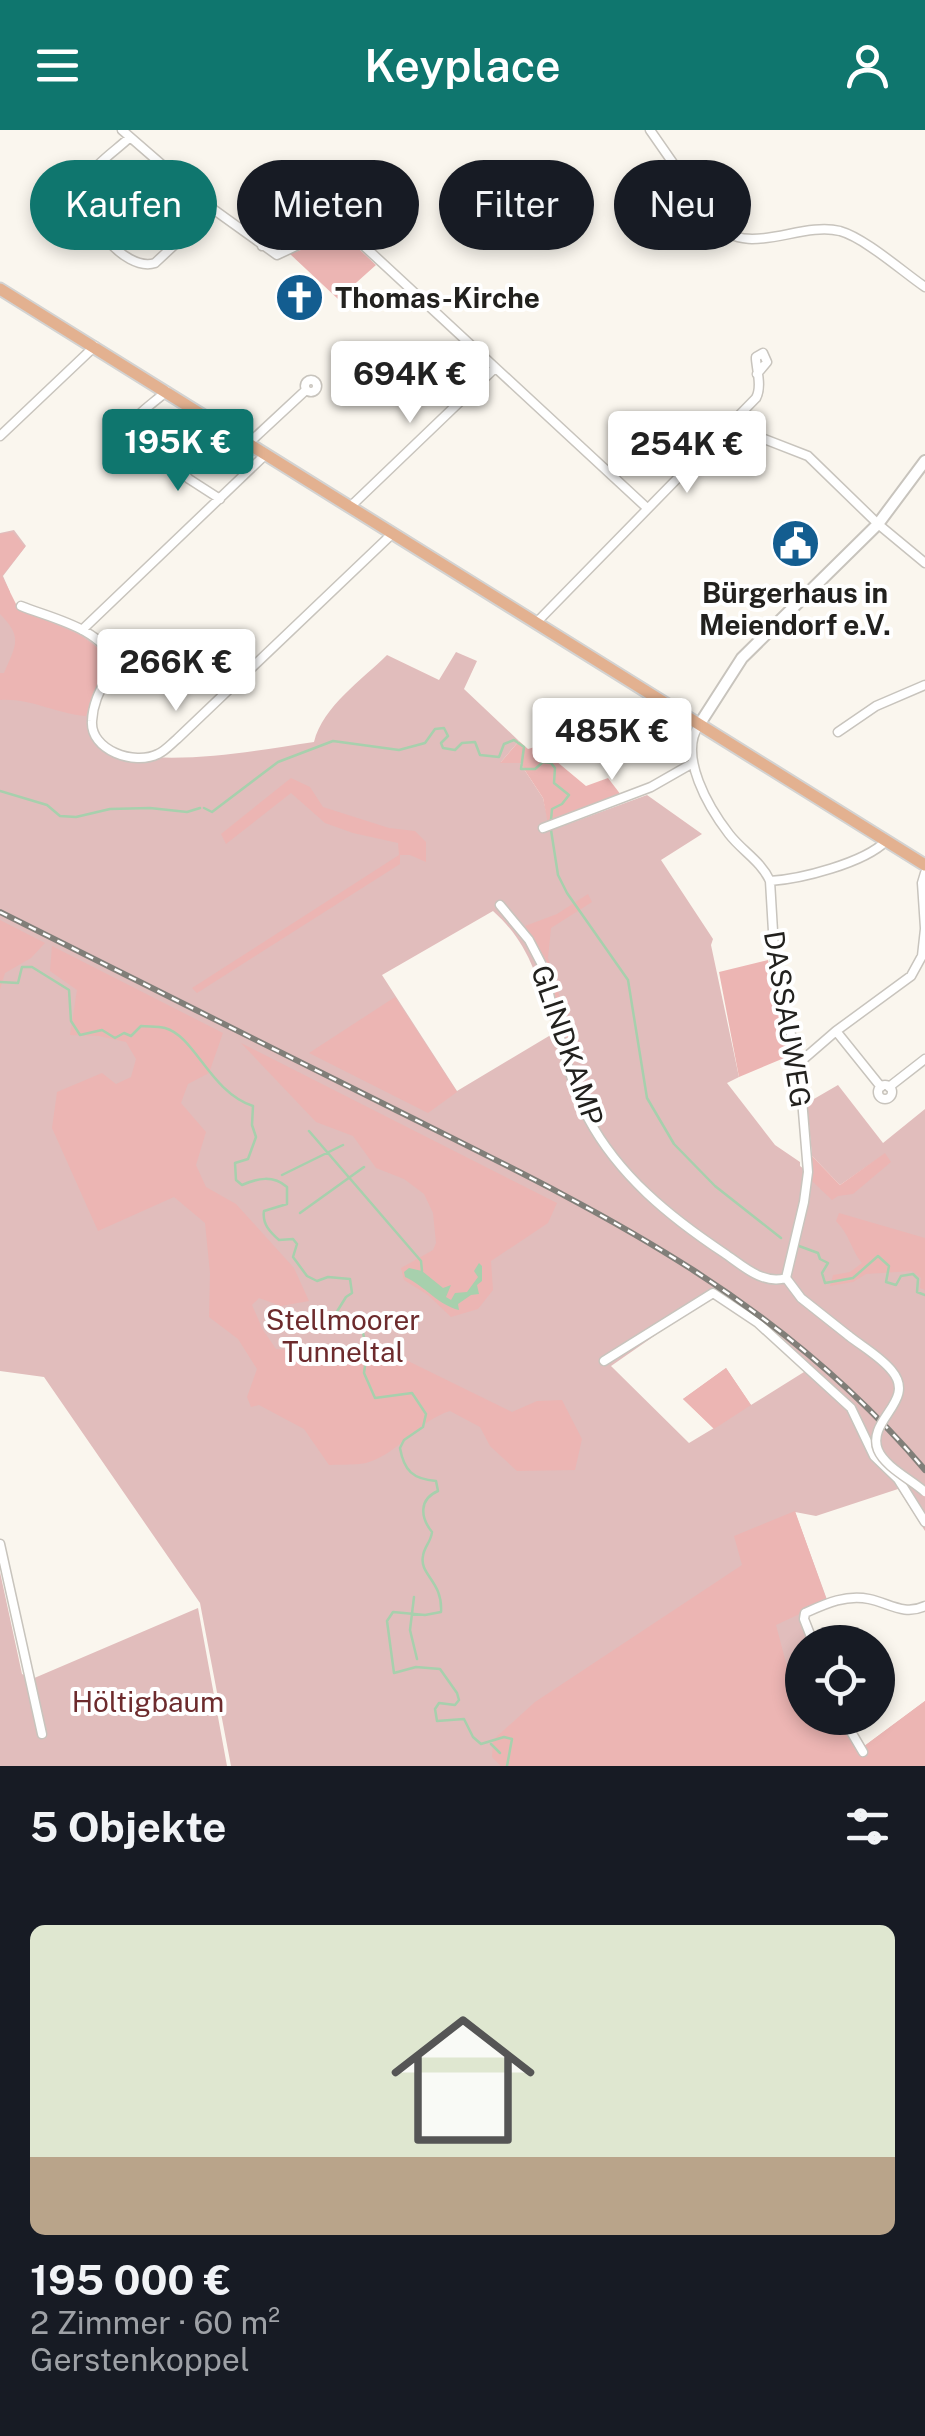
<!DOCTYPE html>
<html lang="de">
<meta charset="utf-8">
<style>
:root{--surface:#171b24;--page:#20242c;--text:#f1f3f6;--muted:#9ea1a6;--line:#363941;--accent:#0f766e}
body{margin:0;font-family:"Public Sans",sans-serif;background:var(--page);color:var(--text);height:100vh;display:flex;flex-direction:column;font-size:38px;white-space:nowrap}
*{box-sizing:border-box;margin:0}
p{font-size:32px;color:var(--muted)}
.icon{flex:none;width:55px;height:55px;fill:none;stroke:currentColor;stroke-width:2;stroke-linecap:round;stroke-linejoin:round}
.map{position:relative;height:1636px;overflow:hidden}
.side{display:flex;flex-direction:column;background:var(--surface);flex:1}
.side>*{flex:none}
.hud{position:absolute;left:30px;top:30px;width:865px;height:90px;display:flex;gap:20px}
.fabs{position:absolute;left:785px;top:1495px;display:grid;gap:20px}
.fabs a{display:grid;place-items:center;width:110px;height:110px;border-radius:50%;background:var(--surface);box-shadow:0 5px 15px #0003;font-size:50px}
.price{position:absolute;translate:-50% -85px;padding:0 22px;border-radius:10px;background:#fff;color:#222;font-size:32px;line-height:65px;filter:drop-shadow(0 2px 5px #0008)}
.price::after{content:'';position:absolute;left:50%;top:60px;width:30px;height:22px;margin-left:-15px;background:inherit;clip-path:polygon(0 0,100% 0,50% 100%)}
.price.active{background:var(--accent);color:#fff}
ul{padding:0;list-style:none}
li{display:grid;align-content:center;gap:20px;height:530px;padding:0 30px}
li+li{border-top:2px solid var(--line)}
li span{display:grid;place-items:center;height:310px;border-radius:15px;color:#555}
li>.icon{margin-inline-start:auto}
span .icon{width:180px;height:180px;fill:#fffc;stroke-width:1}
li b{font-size:42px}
h2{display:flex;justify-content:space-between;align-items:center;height:120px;padding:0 30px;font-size:42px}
.pill{padding:0 35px;border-radius:45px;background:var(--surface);box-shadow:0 5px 15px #0003;font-size:35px;line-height:90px}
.pill.active{background:var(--accent);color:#fff}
header{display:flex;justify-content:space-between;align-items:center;height:130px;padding:0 30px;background:var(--accent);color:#fff;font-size:45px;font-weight:600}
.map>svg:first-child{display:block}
.green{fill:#e1bdbc;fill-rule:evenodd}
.forest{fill:#ecb5b3}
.water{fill:#a7d0ad}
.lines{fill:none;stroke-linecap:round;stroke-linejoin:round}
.stream{stroke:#a7d0ad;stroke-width:2.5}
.street-casing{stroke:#c8c4bd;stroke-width:11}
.secondary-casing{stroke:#c8c4bd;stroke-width:14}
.primary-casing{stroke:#d3d3d2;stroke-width:15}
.street{stroke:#fff;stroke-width:8}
.secondary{stroke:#fff;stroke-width:10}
.primary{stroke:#e3b190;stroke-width:11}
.rail-casing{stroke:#817f79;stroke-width:6}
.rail{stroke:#fff;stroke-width:2.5;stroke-dasharray:8;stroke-linecap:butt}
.street-bridge-casing{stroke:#c8c4bd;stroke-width:11;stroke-linecap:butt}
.street-bridge{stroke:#fff;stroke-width:8}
.labels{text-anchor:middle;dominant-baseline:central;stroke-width:8;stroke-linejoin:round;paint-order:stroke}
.poi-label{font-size:28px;font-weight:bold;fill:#22211e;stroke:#fff;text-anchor:start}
.street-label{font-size:28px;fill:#22211e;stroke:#fff}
.park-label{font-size:28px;fill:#6d2b2d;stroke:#fff}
</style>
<header><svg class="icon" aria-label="menu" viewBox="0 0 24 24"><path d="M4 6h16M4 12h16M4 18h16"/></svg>Keyplace<svg class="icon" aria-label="person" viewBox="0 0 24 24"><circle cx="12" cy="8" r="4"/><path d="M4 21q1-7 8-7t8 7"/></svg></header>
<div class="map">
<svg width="925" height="1636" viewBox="0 0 925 1636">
<rect width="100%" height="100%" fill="#faf6ee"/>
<path class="green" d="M14,400L26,416L3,446L10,462L9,481C46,482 91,502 111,533C97,575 73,577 106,622C180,635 241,623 314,612C323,576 362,550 387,525L439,550L456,522L477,531L464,559L519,611L501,632L520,633L543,668L547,685L557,698L647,665L702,704L661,730L713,809L711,815L739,947L727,953L775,1015L800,1032V1036L834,1062L885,1024L840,1055L812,1026L807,973L838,955L883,1013L925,979V1401L898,1359L816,1386L795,1382L829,1475L806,1486L816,1512H802V1588H845L863,1617L925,1571V1636H231L200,1473L44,1247L0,1241V403ZM493,781C532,816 539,854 554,903L457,961L382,845ZM719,1161L812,1237L751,1275L726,1238L683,1269L714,1298L689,1313L611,1236Z
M0,1442L22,1544L32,1549L198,1478L227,1636H0Z"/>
<path class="forest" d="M343,104L376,135L338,169L290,124Z
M13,402L25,417L2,446L18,478L80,505L108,526C110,542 91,568 86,586C56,584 31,568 0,570V543H4C16,515 23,507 0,484V404Z
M519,611L528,619L538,616L586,656L608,648L621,665L548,694L543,668L520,633H500Z
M291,648L310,657L323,677L389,698L415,701L426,712V732L410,725H400V734L197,863L192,858L399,725L398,713L353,703L325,693L291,663L226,714L221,704Z
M588,764L592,772L551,798L548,828L578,927L573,934L543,831L525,796L557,784Z
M0,790L45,813L31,828L5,843L0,859Z
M52,816L223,903L209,943L188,954L181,973L206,1002L196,1035L206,1057L236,1074L294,1138L309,1171L281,1176L259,1168L252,1175L263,1200L276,1219L408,1231L512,1282L537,1271L562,1270L582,1309L575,1340L517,1341L490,1316L480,1297L450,1281C418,1291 400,1322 369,1332C357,1336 342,1334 329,1335L304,1299L259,1275L251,1277L247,1267L257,1239L238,1209L209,1187L210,1143L205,1093L174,1067L98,1101L52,998L57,962L102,943L116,954L131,947L136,929L126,912L99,906L70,905L77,860L50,841Z
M768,830L789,926L739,947L719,842Z
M395,867L457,962L428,983L309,923Z
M241,913L557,1073L548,1093L491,1131L493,1160L478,1179L451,1187L428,1165L404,1150L401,1138L433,1120L436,1113L433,1083L424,1064L404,1049L376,1038L353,1006L316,992Z
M885,1023L891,1032L853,1064L838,1066L832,1070L812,1051V1026L840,1055Z
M839,1083L925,1108V1160L920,1158L921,1148L912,1141L866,1144L853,1152L830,1156L833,1145L850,1142L862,1133C850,1118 851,1107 836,1091Z
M726,1238L751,1275L714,1299L683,1269Z
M795,1381L827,1471L776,1495L793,1559L802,1577V1588H808L816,1601L837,1588H845L863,1617L925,1571V1636H501L492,1627L493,1610L535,1572L742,1435L734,1406Z"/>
<path class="water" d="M479,1133L482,1136V1151L477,1155L479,1164L471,1165L458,1174L459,1180C438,1175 425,1156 405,1147L404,1142L409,1138L422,1141L443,1158L451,1155L446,1167L451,1170L455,1163L467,1162L478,1147L474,1141Z"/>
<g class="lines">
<path class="stream" d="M0,661L47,675L60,686L76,687L110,679L150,678L187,682L200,678
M204,678L212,682L278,632L333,611L399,620L425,613L435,599L444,598L448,606L441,613L443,618L455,620L462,613L475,612L480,625L499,627L504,614L514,610L524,617L521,639H535L543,632L551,633L555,638L554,653L569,665L562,674L552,679L551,690
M551,700L558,745L567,763L628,850L647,968L674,1014L715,1056L781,1108
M0,852L18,853L22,837H32L69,860L71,891L80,905L102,900L115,908L124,903L131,906L141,896C148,897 157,896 165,898C195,906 210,962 253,976L252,995L256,1007L248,1029L235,1033L236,1050L242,1055C258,1048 273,1045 287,1057V1074L264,1081C262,1094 270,1102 279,1110L293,1109L297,1114L293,1127L307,1146L317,1151L328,1147L350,1149L352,1163L346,1167L333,1188L335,1193L354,1188L361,1193L367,1222L364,1243L375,1268L412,1263L426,1284L423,1297L404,1310L400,1318C404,1341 413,1349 436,1351L438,1361C419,1369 420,1387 432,1402C431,1412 424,1417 423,1426C419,1445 443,1451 441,1482L425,1485L393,1482L387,1491L394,1543L416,1537L440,1539L457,1563L459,1570L455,1575L439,1573L435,1579L437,1591L464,1589L473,1607L481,1614L504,1607L512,1609L507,1636
M309,1001L421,1131L422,1141
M282,1045L343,1015
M300,1083L364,1037
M799,1116L818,1123L820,1129L828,1133L822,1143L825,1153L853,1148L878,1126L889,1136L886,1152L896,1155L901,1146L913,1144L918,1149L917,1162L925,1165
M414,1467L410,1500L417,1529
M491,1614L500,1623"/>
<defs>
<path id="street" d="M122,0L213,79L277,125L330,100L349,101
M650,0L714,92C747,130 798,91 840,101C865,108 903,142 925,157
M130,7C117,20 92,35 86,53C77,83 124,143 155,133L213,79
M262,116L337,91L647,378
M305 256a6 6 0 1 1 12 0a6 6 0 1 1-12 0Z
M733,292L741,300L808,326L878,394L925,433
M0,306L95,216
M249,313L306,260
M144,317L149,332L158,333L162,324C112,297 133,290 167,261
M162,324L189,349L220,369
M350,377L495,238
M21,476C50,488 103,498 114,533C105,553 93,568 92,591C90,620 134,636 158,624C165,621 171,614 177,609L392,404
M536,493L756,268C762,257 757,241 756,229V227L763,223L767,232L757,244
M82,500L266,324
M699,595C678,626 709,678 729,704C742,721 761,731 770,751L775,835L778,858L799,933L808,1042L804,1072L786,1148
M838,602L876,576L925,555
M543,698L651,657L693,633
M925,743L922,753L925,798
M770,751C801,749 864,733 886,711
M500,775L529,810L541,833C554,879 566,946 588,988C619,1046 670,1087 724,1123C742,1135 762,1155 786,1148
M836,901L881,957
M799,933L836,901L911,846L922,826L925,799
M878 962a7 7 0 1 1 14 0a7 7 0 1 1-14 0Z
M889,957L925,929
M786,1148L801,1168L849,1206
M604,1231L713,1163L758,1193L851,1278L874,1326L898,1349L925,1392
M0,1414L42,1604
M813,1512L804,1489L805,1483C825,1474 846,1464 869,1469C889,1473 904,1486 925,1476
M843,1588L863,1622"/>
<path id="secondary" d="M699,595L742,528L878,394L925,331"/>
<path id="primary" d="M0,159L925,735"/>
</defs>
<use href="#street" class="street-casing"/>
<use href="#secondary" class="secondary-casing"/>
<use href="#primary" class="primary-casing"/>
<use href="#street" class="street"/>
<use href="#secondary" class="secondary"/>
<use href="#primary" class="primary"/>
<defs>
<path id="rail" d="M0,782C131,847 261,913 392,978C594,1079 775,1163 925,1340"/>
</defs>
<use href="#rail" class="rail-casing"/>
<use href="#rail" class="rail"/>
<defs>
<path id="street-bridge" d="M849,1206C863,1217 881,1227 892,1241C917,1271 866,1290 878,1320C885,1337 912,1350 925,1362"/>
</defs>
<use href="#street-bridge" class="street-bridge-casing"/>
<use href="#street-bridge" class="street-bridge"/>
</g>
<defs>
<symbol id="church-disc" viewBox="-11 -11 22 22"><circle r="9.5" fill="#135d90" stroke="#fff"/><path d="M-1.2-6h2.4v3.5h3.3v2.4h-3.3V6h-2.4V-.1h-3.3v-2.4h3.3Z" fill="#fff"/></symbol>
<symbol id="civic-disc" viewBox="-11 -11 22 22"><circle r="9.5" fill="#135d90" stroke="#fff"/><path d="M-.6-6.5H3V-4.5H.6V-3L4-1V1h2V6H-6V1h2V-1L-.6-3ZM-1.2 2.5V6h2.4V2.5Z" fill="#fff"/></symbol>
</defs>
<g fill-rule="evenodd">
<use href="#church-disc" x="272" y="140" width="55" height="55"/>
<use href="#civic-disc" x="768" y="386" width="55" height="55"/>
</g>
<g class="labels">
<g class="poi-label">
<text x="335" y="167">Thomas-Kirche</text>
<text x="795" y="462" text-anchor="middle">Bürgerhaus in<tspan x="795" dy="32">Meiendorf e.V.</tspan></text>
</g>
<g class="street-label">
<text transform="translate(788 889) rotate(81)">DASSAUWEG</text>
<text transform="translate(568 915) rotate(71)">GLINDKAMP</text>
</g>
<g class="park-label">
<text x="343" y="1189">Stellmoorer<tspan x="343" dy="32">Tunneltal</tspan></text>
<text x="148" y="1571">Höltigbaum</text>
</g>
</g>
</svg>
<div class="fabs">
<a><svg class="icon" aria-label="locate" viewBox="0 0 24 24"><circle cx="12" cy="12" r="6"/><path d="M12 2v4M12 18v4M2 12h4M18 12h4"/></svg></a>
</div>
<b class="price" style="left:410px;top:296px">694K €</b>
<b class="price active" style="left:178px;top:364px">195K €</b>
<b class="price" style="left:687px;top:366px">254K €</b>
<b class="price" style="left:176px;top:584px">266K €</b>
<b class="price" style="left:612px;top:653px">485K €</b>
<div class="hud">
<a class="pill active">Kaufen</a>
<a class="pill">Mieten</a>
<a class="pill">Filter</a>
<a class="pill">Neu</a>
</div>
</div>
<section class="side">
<h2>5 Objekte<svg class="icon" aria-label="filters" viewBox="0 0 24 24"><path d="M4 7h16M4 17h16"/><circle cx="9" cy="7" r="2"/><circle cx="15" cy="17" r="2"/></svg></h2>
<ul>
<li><span style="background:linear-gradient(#dfe7d0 75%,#b9a48a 0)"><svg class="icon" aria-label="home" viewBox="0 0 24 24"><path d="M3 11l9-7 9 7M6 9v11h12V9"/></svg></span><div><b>195 000 €</b><p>2 Zimmer · 60 m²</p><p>Gerstenkoppel</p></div></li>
</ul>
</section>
